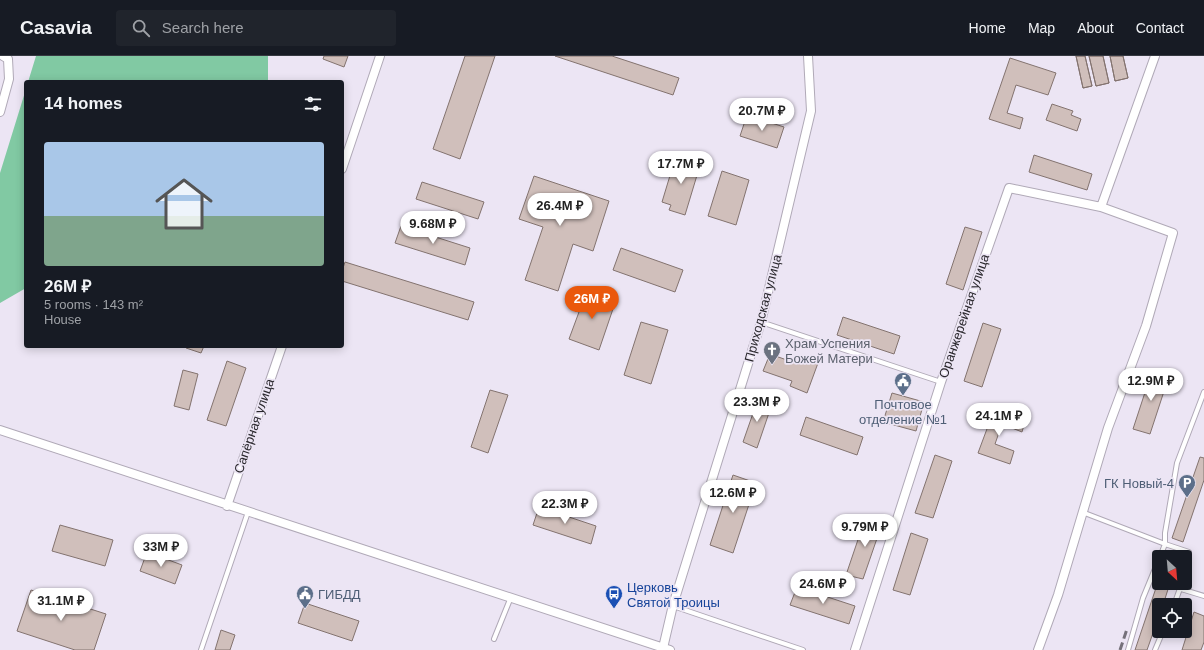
<!DOCTYPE html>
<meta charset="utf-8">
<style>
:root{--surface:#171b24;--page:#20242c;--text:#f1f3f6;--muted:#9ea1a6;--line:#363941;--accent:#ea580c}
body{margin:0;font-family:Helvetica,sans-serif;background:var(--page);color:var(--text);height:100vh;display:flex;flex-direction:column;font-size:15px;white-space:nowrap}
*{box-sizing:border-box;margin:0}
p{font-size:13px;color:var(--muted)}
.icon{flex:none;width:22px;height:22px;fill:none;stroke:currentColor;stroke-width:2;stroke-linecap:round;stroke-linejoin:round}
.map{position:relative;flex:1;overflow:hidden}
.details{position:absolute;left:24px;top:24px;width:320px;height:268px;display:flex;flex-direction:column;background:var(--surface);border-radius:4px;box-shadow:0 2px 10px #0003}
.details>*{flex:none}
.needle{width:26px;rotate:154deg}
.tools{position:absolute;left:1152px;top:494px;display:grid;gap:8px}
.tools a{display:grid;place-items:center;width:40px;height:40px;border-radius:4px;background:var(--surface);box-shadow:0 2px 10px #0003;font-size:20px}
.price{position:absolute;translate:-50% -34px;padding:0 9px;border-radius:14px;background:#fff;color:#222;font-size:13px;line-height:26px;filter:drop-shadow(0 1px 2px #0008)}
.price::after{content:'';position:absolute;left:50%;top:24px;width:12px;height:9px;margin-left:-6px;background:inherit;clip-path:polygon(0 0,100% 0,50% 100%)}
.price.active{background:var(--accent);color:#fff}
ul{padding:0;list-style:none}
li{display:grid;align-content:center;gap:8px;height:212px;padding:0 20px}
li+li{border-top:1px solid var(--line)}
li span{display:grid;place-items:center;height:124px;border-radius:4px;color:#555}
li>.icon{margin-inline-start:auto}
span .icon{width:72px;height:72px;fill:#fffc;stroke-width:1}
li b{font-size:17px}
h2{display:flex;justify-content:space-between;align-items:center;height:48px;padding:0 20px;font-size:17px}
header{display:flex;align-items:center;gap:24px;box-sizing:border-box;height:56px;padding:0 20px;background:var(--surface);border-bottom:1px solid var(--line)}
header strong{font-size:19px}
nav{display:flex;gap:22px;margin-inline-start:auto;font-size:14px}
.search{width:280px;height:36px;background:var(--page);display:flex;align-items:center;gap:10px;box-sizing:border-box;padding:0 14px;border-radius:4px;color:var(--muted);font-size:15px}
.map>svg:first-child{display:block}
.forest{fill:#81c9a3}
.building{fill:#d0bfbb;stroke:#83736f}
.lines{fill:none;stroke-linecap:round;stroke-linejoin:round}
.lane-casing{stroke:#b0a9b7;stroke-width:6}
.street-casing{stroke:#b0a9b7;stroke-width:10}
.lane{stroke:#fff;stroke-width:4}
.street{stroke:#fff;stroke-width:8}
.rail{stroke:#75717a;stroke-width:3;stroke-dasharray:8 4;stroke-linecap:butt}
.labels{text-anchor:middle;dominant-baseline:central;stroke-width:3.5;stroke-linejoin:round;paint-order:stroke}
.street-label{font-size:13px;fill:#29272c;stroke:#ece5f4}
.worship-label{font-size:13px;fill:#5b616d;stroke:#ece5f4;text-anchor:start}
.service-label{font-size:13px;fill:#4e5e75;stroke:#ece5f4}
.transit-label{font-size:13px;fill:#164399;stroke:#ece5f4;text-anchor:start}
</style>
<header>
<strong>Casavia</strong>
<div class="search"><svg class="icon" aria-label="search" viewBox="0 0 24 24"><circle cx="10" cy="10" r="6"/><path d="M15 15l6 6"/></svg>Search here</div>
<nav><a>Home</a><a>Map</a><a>About</a><a>Contact</a></nav>
</header>
<div class="map">
<svg width="1204" height="594" viewBox="0 0 1204 594">
<rect width="100%" height="100%" fill="#ece5f4"/>
<path class="forest" d="M36,0H268V26H28Z
M26,33V232L0,247V117Z"/>
<path class="building" d="M324,0H348L344,11L323,3Z
M465,0H495L460,103L433,93Z
M555,0H612L679,22L673,39Z
M1076,0H1085L1092,30L1083,32Z
M1076,0H1085L1092,30L1083,32Z
M1089,0H1103L1109,27L1096,30Z
M1089,0H1103L1109,27L1096,30Z
M1110,0H1123L1128,22L1115,25Z
M1110,0H1123L1128,22L1115,25Z
M1010,2L1056,17L1048,39L1016,29L1007,57L1023,62L1020,73L989,63Z
M1052,48L1073,55L1071,59L1081,63L1077,75L1046,64Z
M747,59L784,71L777,92L740,80Z
M1034,99L1092,118L1087,134L1029,116Z
M685,101L701,106L685,159L669,154L671,149L662,146L675,103L682,106Z
M722,115L749,124L736,169L708,160Z
M534,120L609,145L593,195L573,188L558,235L525,224L543,171L519,163Z
M422,126L484,146L478,163L416,143Z
M401,170L470,192L465,209L395,187Z
M965,171L982,176L963,234L946,228Z
M621,192L683,214L675,236L613,214Z
M345,206L474,246L468,264L342,225V215Z
M582,235L615,247L599,294L569,283L579,256L575,255Z
M843,261L900,280L894,298L837,279Z
M641,266L668,274L651,328L624,319Z
M983,267L1001,273L982,331L964,325Z
M187,290H204L201,297L186,292Z
M770,298L798,308L801,301L818,307L807,337L790,330L792,325L763,315Z
M227,305L246,312L226,370L207,364Z
M183,314L198,318L189,354L174,350Z
M1152,315L1169,320L1150,378L1133,373Z
M490,334L508,339L488,397L471,391Z
M892,337L924,346L916,375L883,366Z
M758,343L772,348L757,392L743,386Z
M994,354L1025,365L1022,376L1002,368L995,388L1014,395L1010,408L978,397Z
M806,361L863,381L857,399L800,379Z
M935,399L952,405L933,462L915,457Z
M1200,401L1204,402V424L1183,486L1172,482Z
M733,419L756,427L733,497L710,489Z
M539,451L596,470L591,488L533,469Z
M866,460L883,465L863,523L846,519Z
M60,469L113,484L105,510L52,495Z
M911,477L928,483L910,539L893,534Z
M147,496L182,509L175,528L140,515Z
M1159,523V527H1170L1163,549H1159V560L1147,594H1135Z
M797,531L855,550L849,568L790,549Z
M31,534L106,558L94,594H75L17,575Z
M305,547L359,565L352,585L298,567Z
M1194,556L1204,560V586L1201,594H1182Z
M221,574L235,579L230,594H215Z"/>
<g class="lines">
<defs>
<path id="lane" d="M761,266L941,326
M1082,456L1165,488L1160,501
M1185,515L1189,496L1165,488V477L1177,407L1204,336
M1181,533L1204,540
M1174,549L1182,527
M673,550L803,594
M494,583L511,541
M201,594L248,456
M1128,594L1143,542L1159,503
M1155,594L1163,575"/>
<path id="street" d="M0,56L9,23L8,3L3,0
M342,113L380,0
M1101,151L1155,0
M0,374C223,449 447,519 670,594
M227,450L282,290
M663,592L673,549L761,266L811,55L808,0
M855,594L941,326L1009,132L1101,151L1173,177L1146,270L1108,372L1058,539L1038,594"/>
</defs>
<use href="#lane" class="lane-casing"/>
<use href="#street" class="street-casing"/>
<use href="#lane" class="lane"/>
<use href="#street" class="street"/>
<path class="rail" d="M1120,594L1127,573"/>
</g>
<defs>
<symbol id="church-pin" viewBox="-11 -11 22 30"><path d="M0 17L-7.5 6A9.5 9.5 0 1 1 7.5 6Z" fill="#6b7280" stroke="#ece5f4"/><path d="M-1.2-6h2.4v3.5h3.3v2.4h-3.3V6h-2.4V-.1h-3.3v-2.4h3.3Z" fill="#fff"/></symbol>
<symbol id="civic-pin" viewBox="-11 -11 22 30"><path d="M0 17L-7.5 6A9.5 9.5 0 1 1 7.5 6Z" fill="#5c6f8a" stroke="#ece5f4"/><path d="M-.6-6.5H3V-4.5H.6V-3L4-1V1h2V6H-6V1h2V-1L-.6-3ZM-1.2 2.5V6h2.4V2.5Z" fill="#fff"/></symbol>
<symbol id="parking-pin" viewBox="-11 -11 22 30"><path d="M0 17L-7.5 6A9.5 9.5 0 1 1 7.5 6Z" fill="#5c6f8a" stroke="#ece5f4"/><path d="M-3.5-5.5H1a3.5 3.5 0 0 1 0 7H-1V5.5H-3.5ZM-1-3.4V-.6H.8a1.4 1.4 0 0 0 0-2.8Z" fill="#fff"/></symbol>
<symbol id="bus-pin" viewBox="-11 -11 22 30"><path d="M0 17L-7.5 6A9.5 9.5 0 1 1 7.5 6Z" fill="#1a4fb4" stroke="#ece5f4"/><path d="M-5-6H5V4H4V6H2V4H-2V6H-4V4H-5ZM-3.5-4V0h7V-4ZM-3.5 1.2v1.5H-2V1.2ZM2 1.2v1.5H3.5V1.2Z" fill="#fff"/></symbol>
</defs>
<g fill-rule="evenodd">
<use href="#church-pin" x="762" y="284" width="20" height="27"/>
<use href="#civic-pin" x="893" y="315" width="20" height="27"/>
<use href="#parking-pin" x="1177" y="417" width="20" height="27"/>
<use href="#civic-pin" x="295" y="528" width="20" height="27"/>
<use href="#bus-pin" x="604" y="528" width="20" height="27"/>
</g>
<g class="labels">
<g class="street-label">
<text transform="translate(763 252) rotate(-75)">Приходская улица</text>
<text transform="translate(964 260) rotate(-71)">Оранжерейная улица</text>
<text transform="translate(254 370) rotate(-71)">Сапёрная улица</text>
</g>
<g class="worship-label">
<text x="785" y="287">Храм Успения<tspan x="785" dy="15">Божей Матери</tspan></text>
</g>
<g class="service-label">
<text x="903" y="348">Почтовое<tspan x="903" dy="15">отделение №1</tspan></text>
<text x="1174" y="427" text-anchor="end">ГК Новый-4</text>
<text x="318" y="538" text-anchor="start">ГИБДД</text>
</g>
<g class="transit-label">
<text x="627" y="531">Церковь<tspan x="627" dy="15">Святой Троицы</tspan></text>
</g>
</g>
</svg>
<div class="tools">
<a><svg class="needle" viewBox="-14 -14 28 28"><path d="M0-13l5 13h-10z" fill="#e53935"/><path d="M0 13l5-13h-10z" fill="#9ea1a6"/></svg></a>
<a><svg class="icon" aria-label="locate" viewBox="0 0 24 24"><circle cx="12" cy="12" r="6"/><path d="M12 2v4M12 18v4M2 12h4M18 12h4"/></svg></a>
</div>
<b class="price" style="left:762px;top:76px">20.7M ₽</b>
<b class="price" style="left:681px;top:129px">17.7M ₽</b>
<b class="price" style="left:560px;top:171px">26.4M ₽</b>
<b class="price" style="left:433px;top:189px">9.68M ₽</b>
<b class="price active" style="left:592px;top:264px">26M ₽</b>
<b class="price" style="left:1151px;top:346px">12.9M ₽</b>
<b class="price" style="left:757px;top:367px">23.3M ₽</b>
<b class="price" style="left:999px;top:381px">24.1M ₽</b>
<b class="price" style="left:733px;top:458px">12.6M ₽</b>
<b class="price" style="left:565px;top:469px">22.3M ₽</b>
<b class="price" style="left:865px;top:492px">9.79M ₽</b>
<b class="price" style="left:161px;top:512px">33M ₽</b>
<b class="price" style="left:823px;top:549px">24.6M ₽</b>
<b class="price" style="left:61px;top:566px">31.1M ₽</b>
<section class="details">
<h2>14 homes<svg class="icon" aria-label="filters" viewBox="0 0 24 24"><path d="M4 7h16M4 17h16"/><circle cx="9" cy="7" r="2"/><circle cx="15" cy="17" r="2"/></svg></h2>
<ul>
<li><span style="background:linear-gradient(#a9c7e8 60%,#7fa58c 0)"><svg class="icon" aria-label="home" viewBox="0 0 24 24"><path d="M3 11l9-7 9 7M6 9v11h12V9"/></svg></span><div><b>26M ₽</b><p>5 rooms · 143 m²</p><p>House</p></div></li>
</ul>
</section>
</div>
